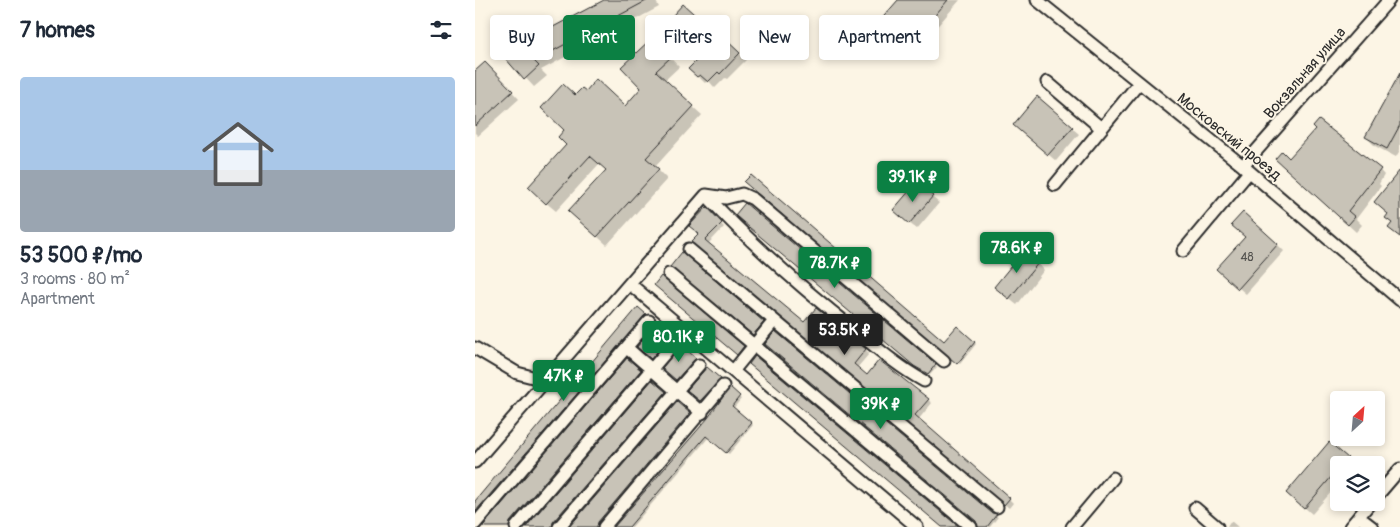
<!DOCTYPE html>
<meta charset="utf-8">
<style>
:root{--surface:#fff;--page:#f6f6f7;--text:#1f2937;--muted:#747a83;--accent:#0b8043}
body{margin:0;font-family:Pangolin,sans-serif;background:var(--page);color:var(--text);height:100vh;display:flex;flex-direction:column;font-size:19px;white-space:nowrap}
*{box-sizing:border-box;margin:0}
p{font-size:16px;color:var(--muted)}
.icon{flex:none;width:28px;height:28px;fill:none;stroke:currentColor;stroke-width:2;stroke-linecap:round;stroke-linejoin:round}
.map{position:relative;flex:1;overflow:hidden}
.panel{display:flex;flex-direction:column;background:var(--surface);width:475px}
.panel>*{flex:none}
.top-card{position:absolute;left:15px;top:15px;width:475px;height:45px;display:flex;gap:10px}
.needle{width:32px;rotate:26deg}
.fabs{position:absolute;left:855px;top:391px;display:grid;gap:10px}
.fabs a{display:grid;place-items:center;width:55px;height:55px;border-radius:5px;background:var(--surface);box-shadow:0 2px 8px #0003;font-size:25px}
.price{position:absolute;translate:-50% -42px;padding:0 11px;border-radius:5px;background:var(--accent);color:#fff;font-size:16px;line-height:32px;filter:drop-shadow(0 1px 2px #0008)}
.price::after{content:'';position:absolute;left:50%;top:30px;width:15px;height:11px;margin-left:-8px;background:inherit;clip-path:polygon(0 0,100% 0,50% 100%)}
.price.selected{background:#222;color:#fff}
ul{padding:0;list-style:none}
li{display:grid;align-content:center;gap:10px;height:265px;padding:0 20px}
li span{display:grid;place-items:center;height:155px;border-radius:5px;color:#555}
li>.icon{margin-inline-start:auto}
span .icon{width:90px;height:90px;fill:#fffc;stroke-width:1}
li b{font-size:21px}
h2{display:flex;justify-content:space-between;align-items:center;height:60px;padding:0 20px;font-size:21px}
.chip{padding:0 18px;border-radius:5px;background:var(--surface);box-shadow:0 2px 8px #0003;font-size:18px;line-height:45px}
.chip.selected{background:var(--accent);color:#fff}
main{display:flex;flex:1;min-height:0}
.map>svg:first-child{display:block}
.shadow{fill:#0003}
.building{fill:#c8c3b7;stroke:#2b2b2b}
.lines{fill:none;stroke-linecap:round;stroke-linejoin:round}
.minor-casing{stroke:#2b2b2b;stroke-width:15}
.minor{stroke:#fcf5e5;stroke-width:11}
.labels{text-anchor:middle;dominant-baseline:central;stroke-width:4;stroke-linejoin:round;paint-order:stroke}
.number-label{font-size:12px;fill:#52514e}
.street-label{font-size:15px;fill:#2b2b2b;stroke:#fcf5e5}
</style>
<main>
<section class="panel">
<h2>7 homes<svg class="icon" aria-label="filters" viewBox="0 0 24 24"><path d="M4 7h16M4 17h16"/><circle cx="9" cy="7" r="2"/><circle cx="15" cy="17" r="2"/></svg></h2>
<ul>
<li><span style="background:linear-gradient(#a9c7e8 60%,#9aa5b1 0)"><svg class="icon" aria-label="home" viewBox="0 0 24 24"><path d="M3 11l9-7 9 7M6 9v11h12V9"/></svg></span><div><b>53 500 ₽/mo</b><p>3 rooms · 80 m²</p><p>Apartment</p></div></li>
</ul>
</section>
<div class="map">
<svg width="925" height="527" viewBox="0 0 925 527">
<rect width="100%" height="100%" fill="#fcf5e5"/>
<filter id="ink" filterUnits="userSpaceOnUse"><feTurbulence type="fractalNoise" baseFrequency=".02" numOctaves="2"/><feDisplacementMap in="SourceGraphic" scale="10" xChannelSelector="R" yChannelSelector="G"/><feConvolveMatrix kernelMatrix="1 2 1 2 8 2 1 2 1" color-interpolation-filters="sRGB"/></filter>
<g filter="url(#ink)">
<path class="shadow" d="M131,0H180L184,7L66,70L72,76L59,87L32,58Z
M425,0H485L439,53L412,29Z
M208,5L233,28L224,37L204,19Z
M248,39L271,60L252,79L250,78L240,88L233,80L230,83L215,69Z
M186,48L204,67L189,81L227,115L180,167L192,179L132,245L104,220L132,170L124,164L81,211L63,196L93,145L91,130L100,97L150,108L168,88Z
M10,63L44,99L3,136L0,133V72Z
M925,83V150L921,157L900,146L891,137Z
M597,128L604,134L581,161L546,131Z
M801,159L902,167L909,175L904,184L906,186L881,219L887,225L881,232Z
M271,182L469,343L482,328L501,344L485,364Z
M457,197L464,203L442,229L426,217Z
M273,206L462,367L455,375L443,368Z
M232,209L249,227L233,244L330,323L341,310L391,350L394,354L382,368L392,376L453,400L457,403L443,420L534,499L538,503L534,508L222,246Z
M802,244L809,251L771,294L750,276Z
M208,254L290,324L281,336L197,267Z
M563,263L569,270L542,305L528,294Z
M187,279L270,349L264,355L181,285Z
M163,309L172,317L0,516V502Z
M181,325L197,339L178,359L164,347Z
M206,347L222,361L203,381L189,368Z
M152,360L167,373L36,527H9Z
M232,368L246,381L228,402L214,390Z
M177,382L192,394L79,527H53Z
M255,389L266,399L258,409L278,425L254,454L234,437L157,527H141L234,418Z
M202,403L216,416L124,527H96Z
M854,444L878,465H864V483L837,514L813,493Z
M517,514L523,517L515,527H504Z
M756,521L763,527H752Z"/>
<path class="building" d="M129,0H173L59,61L64,66L49,80L30,58L46,44Z
M423,0H473L432,48L403,23Z
M208,4L229,23L219,34L198,15Z
M178,37L196,57L181,71L219,106L171,158L184,169L122,237L93,211L131,170L115,156L71,204L53,187L91,145L83,137L89,130L66,108L88,84L100,95L107,88L111,91L121,79L150,106L166,88L146,67Z
M248,37L265,53L245,74L243,72L233,82L225,75L222,77L213,69L228,54L221,47L228,39L237,48Z
M10,62L38,91L0,126V71Z
M925,73V125L912,149L890,137Z
M562,96L598,127L573,155L538,125Z
M844,120L906,169L873,211L880,217L873,225L800,159L807,151L814,158L840,129L838,127Z
M925,170V237L913,228L917,223L910,218L913,214L899,202Z
M276,175L469,341L482,326L500,342L482,364L269,182Z
M442,182L458,196L434,224L418,210Z
M270,203L461,364L453,374L439,366L262,217L260,215Z
M232,207L247,223L230,240L329,322L341,308L391,349L379,364L392,375L404,360L454,399L440,415L535,498L529,505L216,242L224,234L214,226Z
M768,212L803,244L763,289L741,269L770,237L756,225Z
M549,250L564,262L534,299L519,287Z
M207,252L289,322L278,335L195,267Z
M186,276L269,346L262,355L179,285Z
M163,307L171,314L0,512V501Z
M181,323L196,336L176,359L162,347Z
M300,331L517,513L522,514L512,527H503L501,521L290,344Z
M206,345L221,358L201,380L187,368Z
M280,356L484,527H467L274,364Z
M152,358L166,370L35,522L34,527H10L8,526Z
M232,367L246,379L225,401L212,390Z
M177,380L191,392L78,522L77,527H51Z
M255,387L265,396L257,406L277,423L251,453L231,436L154,527H139L233,418Z
M202,402L215,413L123,522L122,527H94Z
M854,442L873,458L867,465H864V468L829,509L811,493Z"/>
<g class="lines">
<defs>
<path id="minor" d="M562,0L768,166L925,300
M572,82L626,128
M768,166L914,0
M580,185L664,83
M231,195C277,245 328,289 381,331C403,349 424,367 449,381
M214,249L522,507
M708,251L774,172
M194,274L496,527
M155,284L442,527
M0,348L42,373L73,381
M152,348L227,413
M259,370L299,321
M0,462L231,195L251,198L267,194L278,199L469,361
M901,497L925,469
M720,508L742,527
M884,517L897,527
M0,524L174,321
M41,527L199,343
M84,527L224,365
M129,527L248,386
M597,527L638,478
M875,527L896,502"/>
</defs>
<use href="#minor" class="minor-casing"/>
<use href="#minor" class="minor"/>
</g>
</g>
<g class="labels">
<g class="number-label">
<text x="772" y="257">48</text>
</g>
<g class="street-label">
<text transform="translate(830 73) rotate(-49)">Вокзальная улица</text>
<text transform="translate(754 137) rotate(39)">Московский проезд</text>
</g>
</g>
</svg>
<div class="fabs">
<a><svg class="needle" viewBox="-14 -14 28 28"><path d="M0-13l5 13h-10z" fill="#e53935"/><path d="M0 13l5-13h-10z" fill="#747a83"/></svg></a>
<a><svg class="icon" aria-label="layers" viewBox="0 0 24 24"><path d="M12 4l9 5-9 5-9-5zM3 14l9 5 9-5"/></svg></a>
</div>
<b class="price" style="left:438px;top:203px">39.1K ₽</b>
<b class="price" style="left:542px;top:274px">78.6K ₽</b>
<b class="price" style="left:360px;top:289px">78.7K ₽</b>
<b class="price selected" style="left:370px;top:356px">53.5K ₽</b>
<b class="price" style="left:204px;top:363px">80.1K ₽</b>
<b class="price" style="left:89px;top:402px">47K ₽</b>
<b class="price" style="left:406px;top:430px">39K ₽</b>
<div class="top-card">
<a class="chip">Buy</a>
<a class="chip selected">Rent</a>
<a class="chip">Filters</a>
<a class="chip">New</a>
<a class="chip">Apartment</a>
</div>
</div>
</main>
